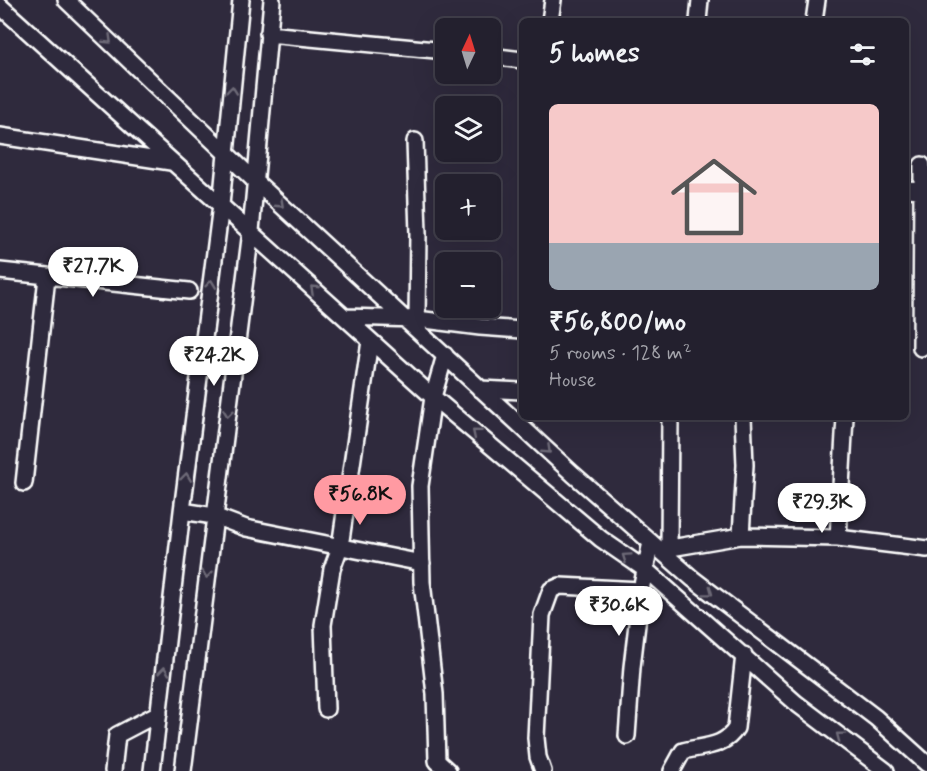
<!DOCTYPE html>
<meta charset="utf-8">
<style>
:root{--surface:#23202e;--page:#2f2d3a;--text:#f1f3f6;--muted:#a3a3aa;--line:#403e4a;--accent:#ff9aa2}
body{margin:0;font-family:Mynerve,sans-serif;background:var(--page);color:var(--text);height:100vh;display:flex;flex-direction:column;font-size:22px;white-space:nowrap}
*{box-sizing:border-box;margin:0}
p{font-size:20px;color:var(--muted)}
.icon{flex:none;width:33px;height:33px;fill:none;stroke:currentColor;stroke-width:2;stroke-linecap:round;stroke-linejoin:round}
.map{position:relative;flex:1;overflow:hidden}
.side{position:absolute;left:519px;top:18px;width:390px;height:402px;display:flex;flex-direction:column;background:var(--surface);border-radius:9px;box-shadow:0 6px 24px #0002,0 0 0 2px var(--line)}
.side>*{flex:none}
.needle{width:39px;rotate:4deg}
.tools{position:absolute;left:435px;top:18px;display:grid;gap:12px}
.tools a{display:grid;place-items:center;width:66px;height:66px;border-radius:9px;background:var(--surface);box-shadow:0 6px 24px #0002,0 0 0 2px var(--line);font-size:30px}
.price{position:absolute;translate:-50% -51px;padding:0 14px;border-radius:21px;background:#fff;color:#222;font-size:20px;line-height:39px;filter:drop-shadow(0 2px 3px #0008)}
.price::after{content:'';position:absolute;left:50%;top:36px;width:18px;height:14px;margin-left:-9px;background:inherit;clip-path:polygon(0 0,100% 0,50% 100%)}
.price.active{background:var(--accent);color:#111}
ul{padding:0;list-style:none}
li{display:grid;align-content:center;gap:12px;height:318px;padding:0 30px}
li span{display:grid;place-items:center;height:186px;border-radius:9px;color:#555}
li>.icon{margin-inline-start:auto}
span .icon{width:108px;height:108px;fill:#fffc;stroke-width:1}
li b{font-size:26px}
h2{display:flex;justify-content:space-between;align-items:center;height:72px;padding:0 30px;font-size:26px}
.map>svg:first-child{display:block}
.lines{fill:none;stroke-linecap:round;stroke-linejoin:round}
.street-casing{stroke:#fff;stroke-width:20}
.street{stroke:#2f2a3d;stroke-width:15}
.oneway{stroke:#6d6a77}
</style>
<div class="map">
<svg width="927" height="771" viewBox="0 0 927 771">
<rect width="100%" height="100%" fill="#2f2a3d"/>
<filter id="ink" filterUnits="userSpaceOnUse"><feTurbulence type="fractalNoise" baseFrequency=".0167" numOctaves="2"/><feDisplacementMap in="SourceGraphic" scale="12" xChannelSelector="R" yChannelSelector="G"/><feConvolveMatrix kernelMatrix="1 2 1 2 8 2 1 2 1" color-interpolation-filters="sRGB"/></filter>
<g filter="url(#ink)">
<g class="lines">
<defs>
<path id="street" d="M66,0L255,181L573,474L693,579L876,718L927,764
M0,6L433,397L601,539L646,570L796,703L886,771
M550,21L553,0
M698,21L700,0
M814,21L817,0
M268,34L446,51
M490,56L522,60
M0,136L171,162
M415,141L418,234L417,319
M922,165V190
M906,189L922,190L921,348
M0,271L189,291
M345,317L417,319L480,327L522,330
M445,355L433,397L420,486L422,582L435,694L437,761L448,771
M480,389L522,391
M743,417L745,465L741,536L838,538
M845,417L838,538L927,549
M24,483L47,277
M182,511L214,516L246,528L422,563
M669,548L670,417
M659,550L741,536
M326,709L323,625L332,569L340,547L370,341
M627,736L632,667L641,590L651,542
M113,771L117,735L159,713
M152,771L182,511L221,205L241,0
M183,771L251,231L272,0
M543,771L538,757L536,738L542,615L551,590L560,586L641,590
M672,771L683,751C703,746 725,747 736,728L744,655"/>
</defs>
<use href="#street" class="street-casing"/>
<use href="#street" class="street"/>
</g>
<defs><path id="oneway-chevron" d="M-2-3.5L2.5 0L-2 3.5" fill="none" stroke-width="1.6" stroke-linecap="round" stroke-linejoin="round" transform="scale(1.5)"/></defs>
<g class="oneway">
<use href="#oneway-chevron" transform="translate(108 40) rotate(44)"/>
<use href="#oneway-chevron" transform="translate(232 90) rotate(-84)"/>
<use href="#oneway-chevron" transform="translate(280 204) rotate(43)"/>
<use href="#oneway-chevron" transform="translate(211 284) rotate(-83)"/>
<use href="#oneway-chevron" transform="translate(314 289) rotate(-137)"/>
<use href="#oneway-chevron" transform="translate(228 413) rotate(97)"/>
<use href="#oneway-chevron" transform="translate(476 433) rotate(-140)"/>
<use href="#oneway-chevron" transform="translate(547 450) rotate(43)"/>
<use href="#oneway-chevron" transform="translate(186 477) rotate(-83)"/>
<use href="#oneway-chevron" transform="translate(626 557) rotate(-146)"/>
<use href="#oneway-chevron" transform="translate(207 574) rotate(97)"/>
<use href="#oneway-chevron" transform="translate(709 592) rotate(37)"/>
<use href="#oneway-chevron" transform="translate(164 671) rotate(-84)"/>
<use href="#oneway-chevron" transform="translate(840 736) rotate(-143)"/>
</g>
</g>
</svg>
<div class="tools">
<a><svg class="needle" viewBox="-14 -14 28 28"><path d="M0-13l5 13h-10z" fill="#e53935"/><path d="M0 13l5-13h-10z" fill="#a3a3aa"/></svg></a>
<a><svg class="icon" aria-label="layers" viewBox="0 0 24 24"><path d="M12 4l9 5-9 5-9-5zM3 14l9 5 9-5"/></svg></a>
<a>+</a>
<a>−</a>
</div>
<b class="price" style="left:93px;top:298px">₹27.7K</b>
<b class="price" style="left:214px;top:387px">₹24.2K</b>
<b class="price active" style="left:360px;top:526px">₹56.8K</b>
<b class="price" style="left:822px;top:534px">₹29.3K</b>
<b class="price" style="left:619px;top:637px">₹30.6K</b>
<section class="side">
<h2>5 homes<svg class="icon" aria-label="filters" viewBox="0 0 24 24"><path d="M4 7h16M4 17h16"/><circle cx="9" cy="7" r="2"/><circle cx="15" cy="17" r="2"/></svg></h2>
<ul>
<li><span style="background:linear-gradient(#f6c9c9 75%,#9aa5b1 0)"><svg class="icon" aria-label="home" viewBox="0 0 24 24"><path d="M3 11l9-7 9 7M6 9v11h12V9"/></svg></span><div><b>₹56,800/mo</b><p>5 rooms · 128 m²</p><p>House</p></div></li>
</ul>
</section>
</div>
